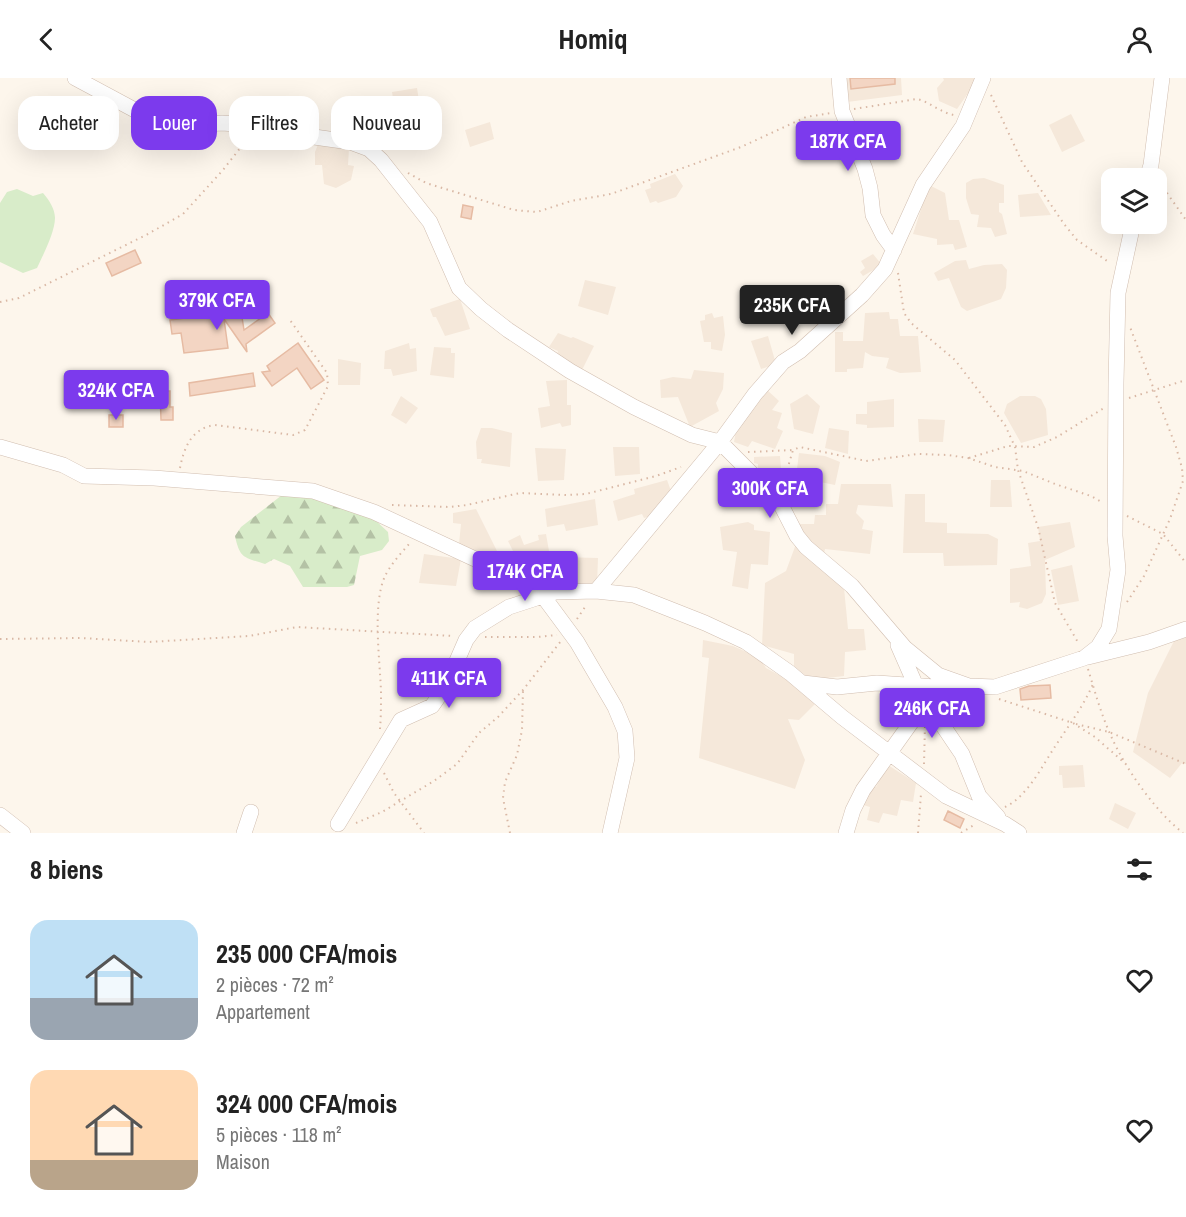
<!DOCTYPE html>
<html lang="fr">
<meta charset="utf-8">
<style>
:root{--surface:#fff;--page:#f6f6f6;--text:#222;--muted:#767676;--accent:#7c3aed}
body{margin:0;font-family:"Archivo Narrow",sans-serif;background:var(--page);color:var(--text);height:100vh;display:flex;flex-direction:column;font-size:22px;white-space:nowrap}
*{box-sizing:border-box;margin:0}
p{font-size:20px;color:var(--muted)}
.icon{flex:none;width:33px;height:33px;fill:none;stroke:currentColor;stroke-width:2;stroke-linecap:round;stroke-linejoin:round}
.map{position:relative;height:755px;overflow:hidden}
.details{display:flex;flex-direction:column;background:var(--surface);flex:1}
.details>*{flex:none}
.guide{position:absolute;left:18px;top:18px;width:600px;height:54px;display:flex;gap:12px}
.tools{position:absolute;left:1101px;top:90px;display:grid;gap:12px}
.tools a{display:grid;place-items:center;width:66px;height:66px;border-radius:12px;background:var(--surface);box-shadow:0 6px 24px #0002;font-size:30px}
.price{position:absolute;translate:-50% -51px;padding:0 14px;border-radius:6px;background:var(--accent);color:#fff;font-size:20px;line-height:39px;filter:drop-shadow(0 2px 3px #0008)}
.price::after{content:'';position:absolute;left:50%;top:36px;width:18px;height:14px;margin-left:-9px;background:inherit;clip-path:polygon(0 0,100% 0,50% 100%)}
.price.on{background:#222;color:#fff}
ul{padding:0;list-style:none}
li{display:flex;align-items:center;gap:18px;height:150px;padding:0 30px}
li span{display:grid;place-items:center;flex:none;width:168px;height:120px;border-radius:18px;color:#555}
li>.icon{margin-inline-start:auto}
span .icon{width:72px;height:72px;fill:#fffc;stroke-width:1}
li b{font-size:26px}
h2{display:flex;justify-content:space-between;align-items:center;height:72px;padding:0 30px;font-size:26px}
.pill{padding:0 21px;border-radius:18px;background:var(--surface);box-shadow:0 6px 24px #0002;font-size:21px;line-height:54px}
.pill.on{background:var(--accent);color:#fff}
header{display:flex;justify-content:space-between;align-items:center;height:78px;padding:0 30px;background:var(--surface);font-size:27px;font-weight:700}
.map>svg:first-child{display:block}
.residential{fill:#f5e8da}
.grass{fill:#d8ecc9}
.forest{fill:url(#forest-firs)}
.building{fill:#f3d5c3;stroke:#e6bba3;stroke-width:1.5}
.lines{fill:none;stroke-linecap:round;stroke-linejoin:round}
.minor-casing{stroke:#d1beb0;stroke-width:16}
.path{stroke:#d9b8a5;stroke-width:2;stroke-dasharray:1.5 4.5;stroke-linecap:butt}
.minor{stroke:#fff;stroke-width:15}
</style>
<header><svg class="icon" aria-label="back" viewBox="0 0 24 24"><path d="M15 5l-7 7 7 7"/></svg>Homiq<svg class="icon" aria-label="person" viewBox="0 0 24 24"><circle cx="12" cy="8" r="4"/><path d="M4 21q1-7 8-7t8 7"/></svg></header>
<div class="map">
<svg width="1186" height="755" viewBox="0 0 1186 755">
<defs>
<pattern id="forest-firs" width="22" height="20" patternUnits="userSpaceOnUse" patternTransform="scale(1.5)"><rect width="22" height="20" fill="#d8ecc9"/><path d="M5 1l3.5 6h-7zM16 11l3.5 6h-7z" fill="#b4c2a5"/></pattern>
</defs>
<rect width="100%" height="100%" fill="#fdf6ec"/>
<path class="residential" d="M845,0H901L902,17L847,24Z
M943,0H976L978,1L957,31L939,23L937,10L944,2Z
M417,10L421,36L396,40L392,14Z
M1071,36L1085,63L1062,74L1049,47Z
M490,44L494,61L470,69L465,52Z
M319,64L349,69L348,87L354,88L351,102L336,110L324,106L322,87H315V74Z
M675,96L683,108L676,119L658,125L656,123L650,125L645,112L651,110L650,106Z
M984,100L1004,107V125H999V134L1002,136L1007,156L995,159L991,150L977,149L979,137L971,136L966,120V105L973,101Z
M929,107L945,115L949,142H959L967,169L955,172L953,166L937,167V161L913,156Z
M1038,115L1051,137L1020,139L1018,117Z
M873,176L882,187L863,198L860,194L865,190L861,183Z
M966,182L969,191L984,187L1002,186L1007,192L1006,210L1001,221L967,233L961,229L949,200L938,203L934,195L955,183Z
M585,202L616,209L608,237L578,228Z
M460,221L470,251L445,258L436,239H433L430,231Z
M889,234L890,241H898L900,258H918L921,294L900,295L886,290L889,280L872,278L865,274L863,290L847,291V294H835V254H843V263H863L865,235Z
M712,235L714,240L723,238L725,257L722,273L711,271V264H704L700,243L705,242V237Z
M558,255L571,260L573,259L594,268L582,292L556,280L558,273L549,269Z
M768,258L776,286L761,291L751,263Z
M409,265L410,271L416,270L417,293L393,298L391,291H384L385,273Z
M434,269L451,270V275H455L454,300L430,297Z
M338,281L361,285L360,307H338Z
M694,292L724,295L723,311L716,325L719,333L690,349L678,319L661,320L660,302L673,299L691,301Z
M567,302V327H571V347L562,349L560,345L541,350L538,330L550,328L546,303Z
M766,311L779,323L772,332L782,335L777,350L783,353L775,371L752,363L748,369L734,364L737,347Z
M807,316L820,328L813,356L794,351L790,326Z
M401,318L418,330L406,346L391,337Z
M1020,318H1035L1041,321L1046,331L1048,357L1021,365L1004,335L1007,326Z
M894,321V349L867,350V347L856,346V336H867V324Z
M918,341L945,342L943,364H919Z
M481,350H492L512,355L510,389L481,385L482,381H477L476,364Z
M829,350L849,353L848,376L825,370Z
M613,369H639L640,396L615,398Z
M535,370L566,371L564,402L538,403Z
M799,375L825,378L840,384L835,407L796,399Z
M780,378L781,392H778V396L758,395V386L754,385V379Z
M667,402L671,413L652,438L644,440L642,436L618,443L613,423L635,416L634,411Z
M991,402H1010L1012,429H990Z
M841,406H891L893,429L858,427L856,435L864,443L862,451L873,453L870,476L825,471L824,476L806,462L796,446H814L815,437H826V426H838Z
M905,416H925V444L947,445V455L988,456L998,461L997,487L944,488L943,475H903Z
M595,421L598,447L566,453L564,446L547,449L545,431Z
M476,431L500,479L497,481L459,466L461,446L453,445V435Z
M748,444L754,447V452L770,454L768,487L751,486L748,511L732,508L737,474L723,472L720,449Z
M1070,444L1075,469L1045,482L1046,516L1042,525L1027,531L1019,529L1020,524L1010,525V491L1031,488L1028,465L1040,463L1038,449Z
M546,456L549,473H561V479L598,480L597,507H578L542,501L541,497L523,493L508,463L520,457L524,467L539,462L538,457Z
M796,466L844,510L848,551H864L866,572L845,574L844,598L811,602L794,588V576L762,567L765,505L786,493Z
M424,476L461,481L456,508L419,505Z
M1072,487L1079,523L1058,527L1051,492Z
M1186,551V686L1182,685L1170,700L1133,674L1148,615L1179,553Z
M703,562L733,568L760,580L766,590L788,602L815,626L799,642L788,641L805,682L795,711L699,680L709,580L702,579Z
M888,687L916,705L913,724L901,722L897,738L883,735L879,745L867,742L870,729L863,727L871,708L876,709Z
M1083,687L1085,709L1063,710L1062,697H1059V688Z
M1115,725L1136,735L1128,751L1109,741Z"/>
<path class="grass" d="M64,37H76L109,48L110,56L106,61L75,71L64,69L56,59V46Z
M17,111L33,118L43,115C49,122 55,131 55,140C55,154 43,177 37,190L23,195L0,184V125L7,114Z"/>
<path class="forest" d="M306,416L373,440L388,454L389,463L382,472L360,478L354,507L347,509H303L290,488L274,481L265,486C244,479 240,481 235,458L241,449L282,417Z"/>
<path class="building" d="M850,0H895V6L851,11Z
M463,127L473,129L471,141L461,139Z
M135,172L141,185L112,198L106,185Z
M241,233L244,252L268,235L275,245L246,266L247,274L224,241L228,270L184,275L181,255L172,256L170,242Z
M298,265L324,302L311,311L297,290L272,308L262,294L270,293L267,288Z
M253,295L255,308L190,318L189,305Z
M160,313H170V329H173V342H161Z
M109,337H123V349H109Z
M1050,607L1051,620L1021,622L1020,611L1029,608Z
M948,733L964,741L960,750L944,742Z"/>
<g class="lines">
<defs>
<path id="minor" d="M75,0L159,45L174,48L222,45L279,49L307,58L350,64L369,71L381,82L430,144L459,210L481,231L508,252L570,293L634,329L692,357L720,364L779,423L797,458L806,469L852,508L905,570L938,597L969,608L995,609L1084,580L1098,569L1109,551L1118,492L1115,458L1116,305L1118,215L1133,146
M839,0L842,33L865,91L870,110L873,137L883,157L894,172
M1147,100L1151,87L1162,0
M0,369L63,387L84,398L154,400L313,413L374,434L505,495L530,509L556,514L596,513L634,517L705,545L746,564L790,595L842,639L946,718L1005,746L1019,755
M535,512L543,518L577,564L615,629L625,653L627,680L610,755
M596,513L720,364L755,316L783,284L800,273L862,217L885,191L923,107L963,48L983,0
M898,567L916,608L962,676L979,718L998,739
M1088,579L1149,564L1186,551
M803,605L837,609L877,605L935,609L969,608L937,622L920,632L863,712L853,732L846,755
M0,737L23,755
M338,746L401,642L432,628L446,608L466,562L475,550L509,529L555,514
M244,755L251,734"/>
</defs>
<use href="#minor" class="minor-casing"/>
<path class="path" d="M991,17L1022,84L1064,146L1077,162L1110,185
M854,31L917,21C930,24 941,35 954,37
M408,95L426,105L514,132L537,134L571,123L611,116L741,69L806,39L831,35
M1160,105L1186,142
M898,195L904,235L911,245L955,282L1005,347L1015,369L1018,392L1038,449L1055,525L1079,566
M0,224L19,220L148,156L183,136L223,92L248,60
M1129,320L1186,302
M748,374L793,372
M969,380L1008,368L1034,369L1057,359L1104,330
M180,390C184,369 192,350 215,347L293,357L305,352L328,308L327,295L290,242
M782,409L793,372L800,369L866,383L918,376L948,377L968,380L995,389L1023,393L1055,406L1091,418L1103,425
M392,427L450,429L467,427L520,415L566,417L586,416L656,398L681,389
M1127,438L1163,456L1186,485
M1127,524L1144,498L1170,441L1183,403L1182,390L1176,369L1130,249
M577,541L587,526
M485,559H537L557,557
M0,561L81,560L149,564L249,558L297,549L453,558
M1088,591C1095,614 1101,636 1111,658C1125,690 1155,733 1183,755
M999,621L1073,645L1095,659L1128,688
M1076,646L1109,654L1186,686
M380,651C381,639 381,626 381,614C380,582 372,527 385,498C391,486 401,475 410,465
M924,686L925,647
M384,695L394,715L424,755
M1005,729C1028,718 1042,688 1056,667C1069,647 1083,629 1093,606
M356,745L382,734L434,703L457,686L479,655L498,639L523,612L561,563
M510,755L503,720L505,704L517,677L522,652L523,612
M918,755L921,716
M961,755L974,747"/>
<use href="#minor" class="minor"/>
</g>
</svg>
<div class="tools">
<a><svg class="icon" aria-label="layers" viewBox="0 0 24 24"><path d="M12 4l9 5-9 5-9-5zM3 14l9 5 9-5"/></svg></a>
</div>
<b class="price" style="left:848px;top:94px">187K CFA</b>
<b class="price" style="left:217px;top:253px">379K CFA</b>
<b class="price on" style="left:792px;top:258px">235K CFA</b>
<b class="price" style="left:116px;top:343px">324K CFA</b>
<b class="price" style="left:770px;top:441px">300K CFA</b>
<b class="price" style="left:525px;top:524px">174K CFA</b>
<b class="price" style="left:449px;top:631px">411K CFA</b>
<b class="price" style="left:932px;top:661px">246K CFA</b>
<div class="guide">
<a class="pill">Acheter</a>
<a class="pill on">Louer</a>
<a class="pill">Filtres</a>
<a class="pill">Nouveau</a>
</div>
</div>
<section class="details">
<h2>8 biens<svg class="icon" aria-label="filters" viewBox="0 0 24 24"><path d="M4 7h16M4 17h16"/><circle cx="9" cy="7" r="2"/><circle cx="15" cy="17" r="2"/></svg></h2>
<ul>
<li><span style="background:linear-gradient(#bfe0f5 65%,#9aa5b1 0)"><svg class="icon" aria-label="home" viewBox="0 0 24 24"><path d="M3 11l9-7 9 7M6 9v11h12V9"/></svg></span><div><b>235 000 CFA/mois</b><p>2 pièces · 72 m²</p><p>Appartement</p></div><svg class="icon" aria-label="heart" viewBox="0 0 24 24"><path d="M12 20l-8-8c-3-5 5-10 8-4 3-6 11-1 8 4z"/></svg></li>
<li><span style="background:linear-gradient(#ffd9b3 75%,#b9a48a 0)"><svg class="icon" aria-label="home" viewBox="0 0 24 24"><path d="M3 11l9-7 9 7M6 9v11h12V9"/></svg></span><div><b>324 000 CFA/mois</b><p>5 pièces · 118 m²</p><p>Maison</p></div><svg class="icon" aria-label="heart" viewBox="0 0 24 24"><path d="M12 20l-8-8c-3-5 5-10 8-4 3-6 11-1 8 4z"/></svg></li>
</ul>
</section>
